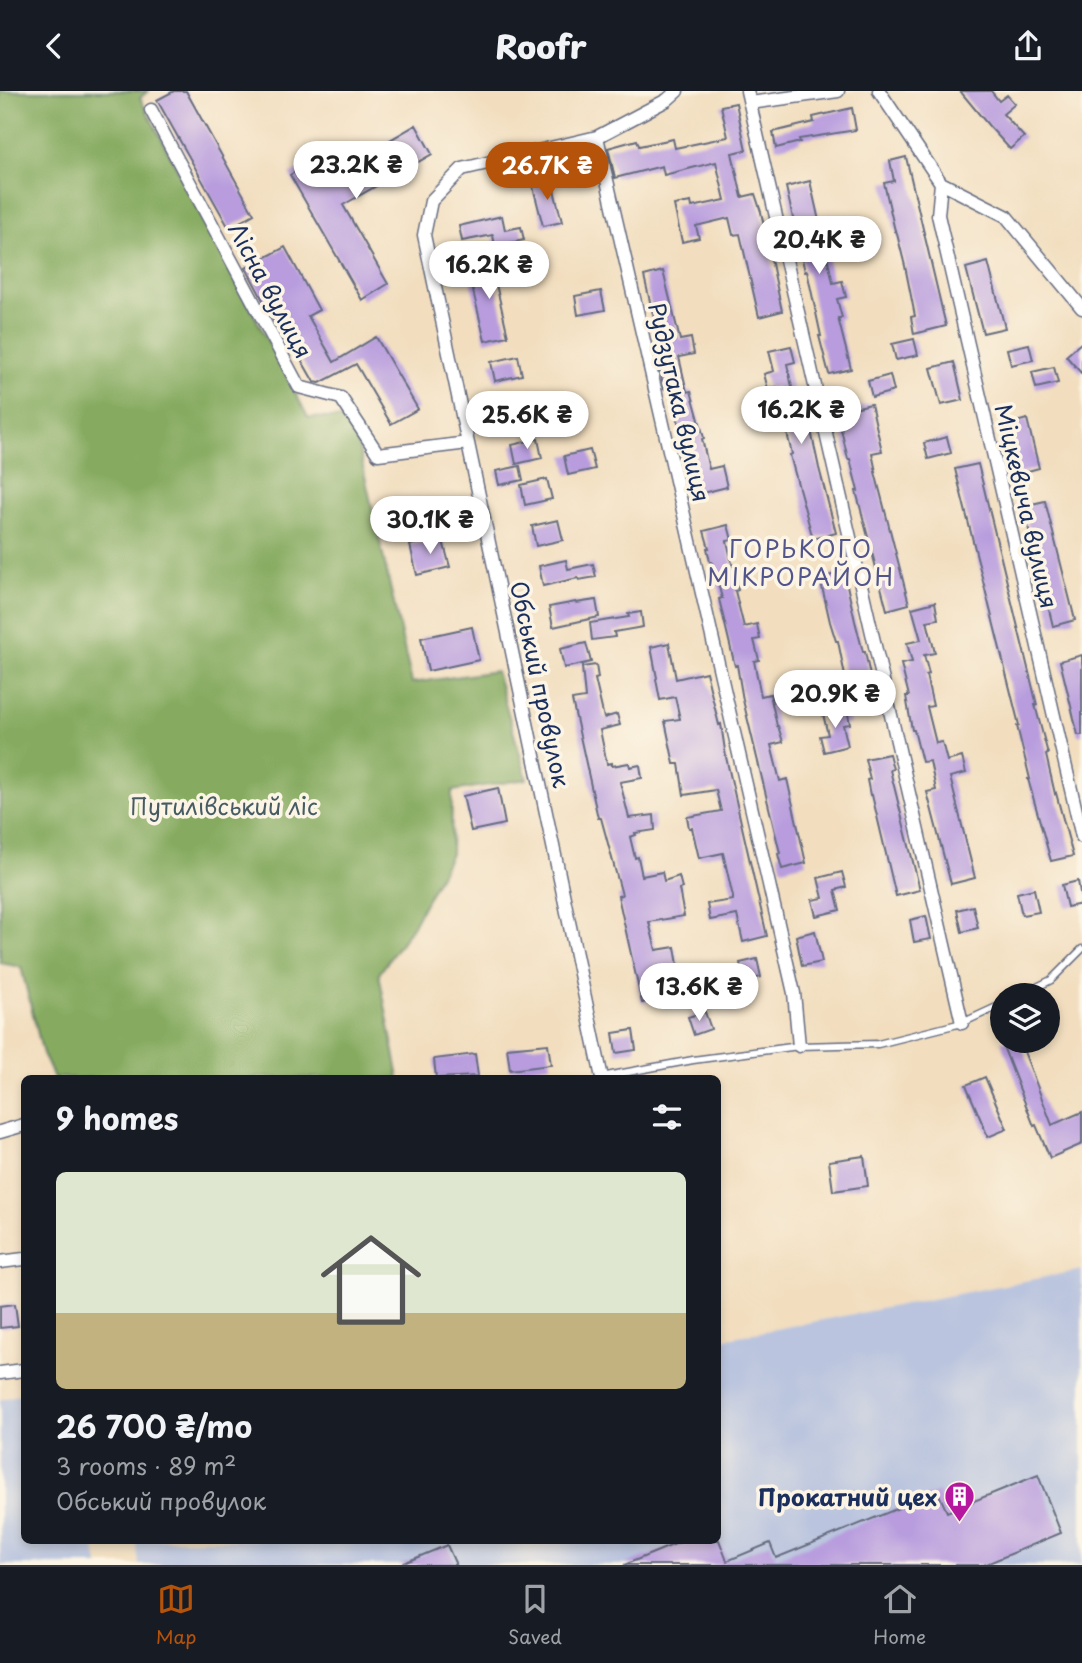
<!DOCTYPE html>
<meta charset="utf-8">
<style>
:root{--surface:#171b24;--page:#242831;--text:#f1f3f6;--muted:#9ea1a6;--line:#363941;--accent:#b45309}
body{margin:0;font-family:"Playpen Sans",sans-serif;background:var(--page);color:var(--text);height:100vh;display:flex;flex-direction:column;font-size:26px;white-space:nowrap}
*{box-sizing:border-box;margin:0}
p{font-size:23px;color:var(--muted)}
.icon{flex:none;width:38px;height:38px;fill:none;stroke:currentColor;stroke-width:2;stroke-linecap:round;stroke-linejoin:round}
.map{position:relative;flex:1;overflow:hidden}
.drawer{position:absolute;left:21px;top:984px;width:700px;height:469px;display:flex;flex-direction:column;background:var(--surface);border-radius:10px;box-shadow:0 4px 10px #0003}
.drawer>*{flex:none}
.buttons{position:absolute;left:990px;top:892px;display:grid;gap:14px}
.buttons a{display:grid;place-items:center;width:70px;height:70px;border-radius:50%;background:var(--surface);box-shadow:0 4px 10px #0003;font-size:35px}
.price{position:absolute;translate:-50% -60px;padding:0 16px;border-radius:24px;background:#fff;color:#222;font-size:23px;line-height:46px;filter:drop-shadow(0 2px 4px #0008)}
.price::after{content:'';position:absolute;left:50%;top:42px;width:21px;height:16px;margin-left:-10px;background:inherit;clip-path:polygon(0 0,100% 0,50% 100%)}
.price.active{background:var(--accent);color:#fff}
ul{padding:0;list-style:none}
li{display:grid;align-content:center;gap:14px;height:371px;padding:0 35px}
li span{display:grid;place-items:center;height:217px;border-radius:10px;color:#555}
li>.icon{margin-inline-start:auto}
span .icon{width:126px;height:126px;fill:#fffc;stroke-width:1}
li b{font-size:30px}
h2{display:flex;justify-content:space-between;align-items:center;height:84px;padding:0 35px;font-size:30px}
header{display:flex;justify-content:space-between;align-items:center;height:91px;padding:0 35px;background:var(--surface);font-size:32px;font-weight:800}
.menu{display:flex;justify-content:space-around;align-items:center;height:98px;border-top:2px solid var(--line);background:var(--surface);font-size:19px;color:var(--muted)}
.menu a{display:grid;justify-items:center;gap:4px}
.menu .active{color:var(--accent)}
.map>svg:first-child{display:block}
.industrial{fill:#bac4de}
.forest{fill:#86ab60;stroke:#506d5f;stroke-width:2}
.building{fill:#b89cde}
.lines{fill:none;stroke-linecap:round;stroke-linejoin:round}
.lane-casing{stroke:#666c80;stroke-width:9}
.street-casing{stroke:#666c80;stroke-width:15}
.lane{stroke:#fff;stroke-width:6}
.street{stroke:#fff;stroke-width:12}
.labels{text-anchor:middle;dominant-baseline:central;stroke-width:7;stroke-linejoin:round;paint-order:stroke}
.street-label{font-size:23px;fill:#1b2f5e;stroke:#fcf5e5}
.park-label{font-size:23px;fill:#465c62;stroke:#fcf5e5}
.poi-label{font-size:23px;font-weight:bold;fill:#1b2f5e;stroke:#fcf5e5;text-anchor:end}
.neighbourhood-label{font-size:24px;letter-spacing:2px;fill:#52558b;stroke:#fcf5e5}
</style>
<header><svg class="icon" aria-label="back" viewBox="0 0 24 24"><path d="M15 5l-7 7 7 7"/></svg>Roofr<svg class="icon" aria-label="share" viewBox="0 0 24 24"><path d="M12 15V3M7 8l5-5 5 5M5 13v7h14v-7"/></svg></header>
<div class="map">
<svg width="1082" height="1474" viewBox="0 0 1082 1474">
<rect width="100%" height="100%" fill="#fcf5e5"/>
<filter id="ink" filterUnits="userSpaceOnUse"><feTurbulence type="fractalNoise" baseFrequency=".0143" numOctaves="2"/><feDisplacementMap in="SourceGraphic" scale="14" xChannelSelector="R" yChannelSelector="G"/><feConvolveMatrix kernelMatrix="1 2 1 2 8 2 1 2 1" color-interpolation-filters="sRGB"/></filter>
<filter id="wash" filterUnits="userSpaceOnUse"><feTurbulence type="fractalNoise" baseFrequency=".00686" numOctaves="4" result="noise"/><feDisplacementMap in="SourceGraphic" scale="28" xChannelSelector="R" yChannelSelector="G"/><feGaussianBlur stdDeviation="1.57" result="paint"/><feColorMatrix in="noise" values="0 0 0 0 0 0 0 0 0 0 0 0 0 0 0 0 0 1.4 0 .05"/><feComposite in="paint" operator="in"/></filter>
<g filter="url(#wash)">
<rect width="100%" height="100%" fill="#f2debf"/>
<path class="industrial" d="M1082,1179V1474H139L136,1449H718V1249Z
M24,1302V1449H94L98,1474H0V1309Z"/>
<path class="forest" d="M0,0H148L140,7L308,326L352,328L412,592L496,580L527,688L452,700L451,763L412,836L379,883L399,987H54L43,963L21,876L0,872Z"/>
<g id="blocks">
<path class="building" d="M174,0H186L254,123L229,137L157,9Z
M960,0H991L999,10L1007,4L1015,13L1003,23L1024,46L1010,58L989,35Z
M736,12L746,59L732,62L742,106L755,103L761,121L782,220L759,226L740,143L733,144L729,127L696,135L699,147L682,151L674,114L691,111L692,116L725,109L716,71L664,84L662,75L615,87L608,57L637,49L639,55L673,48L675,57L728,46L721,15Z
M852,17L856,39L799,48L800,51L776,57L773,41L814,31L813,26Z
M416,34L432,63L343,114L388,193L362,209L290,84L317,69L325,82L363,61L364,64Z
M906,66L946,235L914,243L911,226L915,225L905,175L896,139L895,140L884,92L894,90L890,70Z
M551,87L562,131L543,135L532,92Z
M810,90L833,192L842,190L846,206L837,208L842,227H838L851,278L829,283L819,245H821L807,180L805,181L786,96Z
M502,125L505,139L521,136L524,149L495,155L493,144L462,150L459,135Z
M285,156L319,219L308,225L334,271L376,246L418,318L391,333L356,273L320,292L314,291L294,256L289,258L246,177Z
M498,171L502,187L495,189L508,245L485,250L468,179Z
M988,171L1005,237L983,242L966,177Z
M663,180L680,249L691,247L694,263L679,266L687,301L691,300L704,347L702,348L709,378L722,375L727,396L694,404L676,319L669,297L664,298L660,280L665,279L656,236L644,185Z
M601,200L605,219L578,224L575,205Z
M914,248L918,264L896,269L892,253Z
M1082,251V283L1066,265Z
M1029,253L1033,269L1011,274L1007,258Z
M791,255L795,271L787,273L795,310L804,307L819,377L836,442L813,448L794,379L790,364L792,363L776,296L768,298L764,283L774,280L769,260Z
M518,265L522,284L495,290L491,271Z
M954,271L963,309L941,314L931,277Z
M1054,276L1058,292L1036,297L1032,281Z
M890,284L894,300L872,306L868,290Z
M527,305L531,325L505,331L501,311Z
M871,313L882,360L872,362L876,381H875L909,513L887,519L856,400H858L850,368H848L837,321Z
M1027,328L1039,377L1017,383L1005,334Z
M947,346L951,362L928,368L924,352Z
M538,348L542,367L516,373L512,354Z
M590,359L595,378L568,384L564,365Z
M978,373L1037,614H1035L1048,663L1046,664L1055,703L1056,702L1073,765L1051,770L1028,688H1030L1017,635L1019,634L955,378Z
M520,375L523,389L499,394L496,380Z
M547,388L552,408L525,414L521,394Z
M1045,410L1075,529L1053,535L1023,415Z
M558,429L563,449L536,455L532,435Z
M728,434L732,449L727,450L738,499L735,500L744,536L757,533L760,548L754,549L759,569L754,570L761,605L770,603L777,635H778L783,651L771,654L780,690L787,688L806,772L782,778L778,763L780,762L743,609L737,574L735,575L719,508L722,507L712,471H710L707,457H709L704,440Z
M442,446L450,476L417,484L410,454Z
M566,469L568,478L593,473L596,486L579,489L578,487L543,495L539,475Z
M844,481L855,530L863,561H865L872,594L848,600L838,550H836L830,531L820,487Z
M596,509L599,526L553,536L549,516L576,511V512Z
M935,511L938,528L927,530L935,562L924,564L929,583L926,584L933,615L927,616L936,652L942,651L947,670L962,666L966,682L950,686L975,787L951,793L927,701L936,699L930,670L922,671L914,639H912L906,605H909L901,573L912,571L907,552L921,549L912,517Z
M641,521L643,536L614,541L615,546L592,549L590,532L629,526L628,523Z
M472,536L479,569L428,580L421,547Z
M586,552L591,571L564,577L560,558Z
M669,552L676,588L706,581L719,634L721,633L726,666L767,845L743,851L737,824L710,829L707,813L733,809V806L723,762L699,767L692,737H689L687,726L721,720L716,699L684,704L679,673H674L665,630L680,628L675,606L660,609L656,588L657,587L651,556Z
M1082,564V644H1078L1060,570Z
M596,574L598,587L595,588L604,627L617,623L620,634L600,639L607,673L612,672V675L629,672L630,676L640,674L642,687L620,691L629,727L654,724L655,739L635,742L636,744L630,746L635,767L638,766L642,785L662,781L664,790L679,785L682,797L679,798L684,825L649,831L656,859L675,856L680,886L674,887L675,890L663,892L666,906L642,912L618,805L622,804L601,727H598L572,609L585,607L582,576Z
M847,618L850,633L843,634L848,655L824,661L820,645L828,644L823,623Z
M889,663L893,678L890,679L920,799L896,805L872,704H870L867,689L870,688L865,668Z
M498,697L505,733L471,740L463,705Z
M842,781L846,796L835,799L840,819L816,825L812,809L823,807L818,787Z
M1078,790L1082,813L1067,816L1062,794Z
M1034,798L1039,821L1022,824L1017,802Z
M973,815L978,837L962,841L957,819Z
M926,825L931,848L914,851L910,829Z
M815,840L822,871L802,875L796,845Z
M757,868L761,886L744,890L740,872Z
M705,921L711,938L694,944L688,926Z
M633,939L636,959L616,962L613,942Z
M1001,950H1020L1052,1034L1082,1021V1053L1050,1067L1036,1034L1034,1035Z
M548,953L551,974L510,979L507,957Z
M475,963L478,985L436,987L434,968Z
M985,986L1007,1038L988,1046L966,994Z
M864,1065L868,1095L833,1100L829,1070Z
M15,1213L18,1235L0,1237V1215Z
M1038,1384L1061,1442L984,1474H624L685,1449H719L727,1470L770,1452L776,1467L938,1401L947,1421Z
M447,1454L456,1474H399Z"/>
</g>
</g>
<g filter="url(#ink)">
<use href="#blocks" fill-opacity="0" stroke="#666c80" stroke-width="2"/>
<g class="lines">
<defs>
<path id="lane" d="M1019,905L1051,889L1082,858
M601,986L693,969L799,955L878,953L962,932L1003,913"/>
<path id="street" d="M747,0L962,932
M879,0L941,92L1006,125L1082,217
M750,12L838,0
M151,19L299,296L341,307L378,363L468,352
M597,46L794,902L799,955
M941,92L938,124L1082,746
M602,987L424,144L431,110L462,78L597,46L667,9L677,0
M0,1041L24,1034
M0,1171L24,1168
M0,1282L24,1279"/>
</defs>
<use href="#lane" class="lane-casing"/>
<use href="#street" class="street-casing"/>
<use href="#lane" class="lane"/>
<use href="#street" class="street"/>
</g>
</g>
<defs>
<symbol id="building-pin" viewBox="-11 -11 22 30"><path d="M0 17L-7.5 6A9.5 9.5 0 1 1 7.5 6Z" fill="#b5179e" stroke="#fcf5e5"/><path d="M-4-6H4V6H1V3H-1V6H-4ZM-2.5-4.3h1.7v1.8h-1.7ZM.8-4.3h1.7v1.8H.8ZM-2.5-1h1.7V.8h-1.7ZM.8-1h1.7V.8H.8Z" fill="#fff"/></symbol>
</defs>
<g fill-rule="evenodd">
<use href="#building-pin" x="942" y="1388" width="35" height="47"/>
</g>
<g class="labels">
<g class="street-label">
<text transform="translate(271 199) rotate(62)">Лісна вулиця</text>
<text transform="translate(680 311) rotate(77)">Рудзутака вулиця</text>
<text transform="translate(1027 415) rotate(77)">Міцкевича вулиця</text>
<text transform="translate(541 593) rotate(78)">Обський провулок</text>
</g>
<g class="park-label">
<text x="224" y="714">Путилівський ліс</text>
</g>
<g class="poi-label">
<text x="937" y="1405">Прокатний цех</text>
</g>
<g class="neighbourhood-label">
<text x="801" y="457">ГОРЬКОГО<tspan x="801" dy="28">МІКРОРАЙОН</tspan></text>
</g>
</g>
</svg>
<div class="buttons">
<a><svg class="icon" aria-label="layers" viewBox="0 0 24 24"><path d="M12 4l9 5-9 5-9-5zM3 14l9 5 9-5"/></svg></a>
</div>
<b class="price" style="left:356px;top:110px">23.2K ₴</b>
<b class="price active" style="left:547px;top:111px">26.7K ₴</b>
<b class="price" style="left:819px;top:185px">20.4K ₴</b>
<b class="price" style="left:489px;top:210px">16.2K ₴</b>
<b class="price" style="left:801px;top:355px">16.2K ₴</b>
<b class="price" style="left:527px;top:360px">25.6K ₴</b>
<b class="price" style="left:430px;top:465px">30.1K ₴</b>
<b class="price" style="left:835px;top:639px">20.9K ₴</b>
<b class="price" style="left:699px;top:932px">13.6K ₴</b>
<section class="drawer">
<h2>9 homes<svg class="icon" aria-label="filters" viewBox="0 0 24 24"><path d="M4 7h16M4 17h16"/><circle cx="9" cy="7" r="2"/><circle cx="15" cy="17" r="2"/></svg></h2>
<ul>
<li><span style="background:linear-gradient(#dfe7d0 65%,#c2b280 0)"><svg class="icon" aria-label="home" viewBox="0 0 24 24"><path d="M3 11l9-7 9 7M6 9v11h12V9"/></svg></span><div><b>26 700 ₴/mo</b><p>3 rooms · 89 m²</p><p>Обський провулок</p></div></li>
</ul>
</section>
</div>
<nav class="menu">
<a class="active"><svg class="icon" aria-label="map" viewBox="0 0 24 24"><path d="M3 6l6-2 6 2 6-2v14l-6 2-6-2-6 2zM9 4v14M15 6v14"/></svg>Map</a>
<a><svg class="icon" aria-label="saved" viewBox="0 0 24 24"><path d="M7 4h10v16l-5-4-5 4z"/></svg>Saved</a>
<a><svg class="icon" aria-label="home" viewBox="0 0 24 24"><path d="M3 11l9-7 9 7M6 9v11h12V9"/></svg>Home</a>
</nav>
